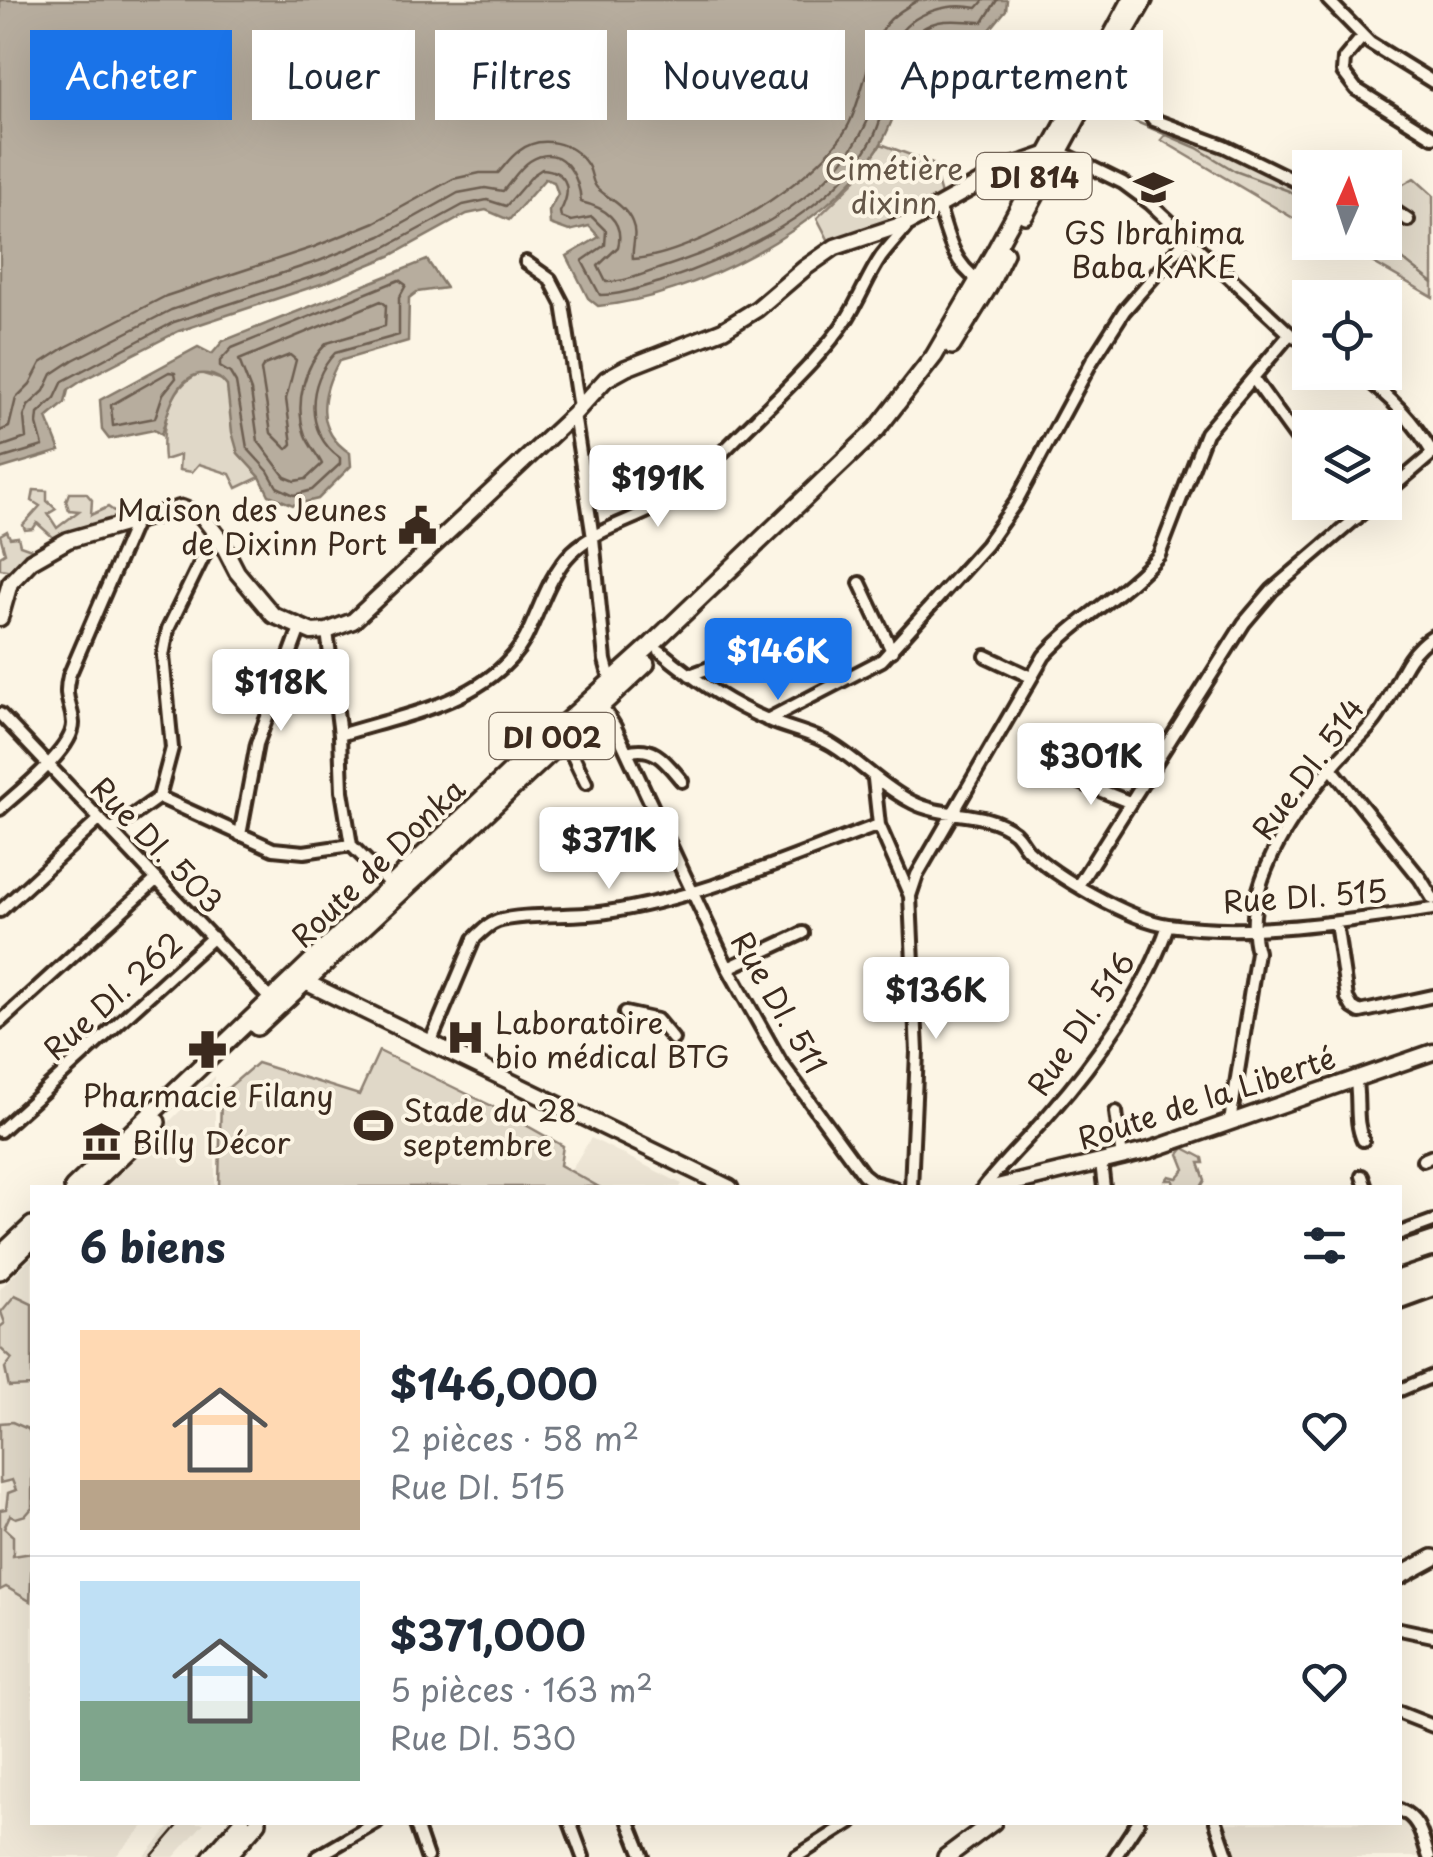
<!DOCTYPE html>
<html lang="fr">
<meta charset="utf-8">
<style>
:root{--surface:#fff;--page:#f2f2f3;--text:#1f2937;--muted:#747a83;--line:#e0e1e3;--accent:#1a73e8}
body{margin:0;font-family:"Playpen Sans",sans-serif;background:var(--page);color:var(--text);height:100vh;display:flex;flex-direction:column;font-size:38px;white-space:nowrap}
*{box-sizing:border-box;margin:0}
p{font-size:32px;color:var(--muted)}
.icon{flex:none;width:55px;height:55px;fill:none;stroke:currentColor;stroke-width:2;stroke-linecap:round;stroke-linejoin:round}
.map{position:relative;flex:1;overflow:hidden}
.drawer{position:absolute;left:30px;top:1185px;width:1372px;height:640px;display:flex;flex-direction:column;background:var(--surface);border-radius:0px;box-shadow:0 10px 40px #0002}
.drawer>*{flex:none}
.hud{position:absolute;left:30px;top:30px;width:1375px;height:90px;display:flex;gap:20px}
.needle{width:65px;rotate:3deg}
.buttons{position:absolute;left:1292px;top:150px;display:grid;gap:20px}
.buttons a{display:grid;place-items:center;width:110px;height:110px;border-radius:0px;background:var(--surface);box-shadow:0 10px 40px #0002;font-size:50px}
.price{position:absolute;translate:-50% -85px;padding:0 22px;border-radius:10px;background:#fff;color:#222;font-size:32px;line-height:65px;filter:drop-shadow(0 2px 5px #0008)}
.price::after{content:'';position:absolute;left:50%;top:60px;width:30px;height:22px;margin-left:-15px;background:inherit;clip-path:polygon(0 0,100% 0,50% 100%)}
.price.active{background:var(--accent);color:#fff}
ul{padding:0;list-style:none}
li{display:flex;align-items:center;gap:30px;height:250px;padding:0 50px}
li+li{border-top:2px solid var(--line)}
li span{display:grid;place-items:center;flex:none;width:280px;height:200px;border-radius:0px;color:#555}
li>.icon{margin-inline-start:auto}
span .icon{width:120px;height:120px;fill:#fffc;stroke-width:1}
li b{font-size:42px}
h2{display:flex;justify-content:space-between;align-items:center;height:120px;padding:0 50px;font-size:42px}
.pill{padding:0 35px;border-radius:0px;background:var(--surface);box-shadow:0 10px 40px #0002;font-size:35px;line-height:90px}
.pill.active{background:var(--accent);color:#fff}
.map>svg:first-child{display:block}
.built{fill:#eee6d6}
.green{fill:#e0d8c8;stroke:#8e8173;stroke-width:2.5}
.water{fill:#b7ad9e;stroke:#85796b;stroke-width:2.5}
.lines{fill:none;stroke-linecap:round;stroke-linejoin:round}
.shore{stroke:#6d5e51;stroke-width:2.5}
.stream{stroke:#85796b;stroke-width:2.5}
.minor-casing{stroke:#3b2a1e;stroke-width:18}
.secondary-casing{stroke:#3b2a1e;stroke-width:21}
.primary-casing{stroke:#3b2a1e;stroke-width:22}
.trunk-casing{stroke:#3b2a1e;stroke-width:22}
.minor{stroke:#fcf5e5;stroke-width:10}
.secondary{stroke:#fcf5e5;stroke-width:14}
.primary{stroke:#fcf5e5;stroke-width:15}
.trunk{stroke:#fcf5e5;stroke-width:15}
.rail{stroke:#3b2a1e;stroke-width:2.5}
.labels{text-anchor:middle;dominant-baseline:central;stroke-width:8;stroke-linejoin:round;paint-order:stroke}
.shield{fill:#fcf5e5;stroke:#75675a;stroke-width:2.5}
.shield-label{font-size:28px;font-weight:bold;fill:#3b2a1e}
.park-label{font-size:30px;fill:#645648;stroke:#fcf5e5}
.poi-label{font-size:30px;fill:#3b2a1e;stroke:#fcf5e5;text-anchor:start}
.street-label{font-size:30px;fill:#3b2a1e;stroke:#fcf5e5}
</style>
<div class="map">
<svg width="1433" height="1857" viewBox="0 0 1433 1857">
<rect width="100%" height="100%" fill="#fcf5e5"/>
<filter id="ink" filterUnits="userSpaceOnUse"><feTurbulence type="fractalNoise" baseFrequency=".01" numOctaves="2"/><feDisplacementMap in="SourceGraphic" scale="20" xChannelSelector="R" yChannelSelector="G"/><feConvolveMatrix kernelMatrix="1 2 1 2 8 2 1 2 1" color-interpolation-filters="sRGB"/></filter>
<g filter="url(#ink)">
<path class="built" d="M215,1076V1187L103,1188Z
M591,1138L682,1184L680,1187H601L571,1170Z
M32,1257V1822L147,1823L115,1857H0V1289Z
M1400,1813L1411,1817L1425,1857H1232L1221,1823L1400,1822Z
M173,1823H204L174,1857H144Z"/>
<path class="green" d="M1170,130L1310,184V228L1161,140Z
M881,144L932,163L943,202L831,245L817,218L853,183Z
M1414,178L1433,195V297L1339,243L1385,242V182L1393,190Z
M200,373L223,380L227,386L238,453L260,477L237,488L230,474L199,464L192,472L179,470L180,455L164,460C161,428 167,387 200,373Z
M34,490L47,491V501L56,509L48,514L57,528L79,511L69,510L66,501L69,493H86L92,500L91,515L108,507L122,517L120,522L100,523L96,537L65,548L37,523L33,529L25,530L23,525L40,506L32,501Z
M7,531L10,538L18,537L20,545L40,552L42,558L26,573L0,569V556L5,553L0,535Z
M379,1051L490,1105L563,1146L560,1165L599,1187H219L221,1094L257,1063L359,1095Z
M1184,1148L1203,1158L1204,1163H1199L1205,1180L1201,1187H1174L1173,1180H1166L1169,1176L1177,1178L1185,1169L1179,1154Z
M15,1295L32,1303V1386L9,1387L5,1368L12,1359L0,1348V1327L5,1323L1,1312Z
M12,1422L28,1429L32,1437V1508L26,1515L16,1518L10,1515L4,1528L13,1536V1556L32,1553L30,1601L6,1587L0,1590V1510L6,1509L8,1493L16,1490L12,1480L0,1483V1423Z"/>
<path class="water" d="M0,0H1007L1006,10L988,32C965,32 935,22 917,46C913,51 911,62 909,68C901,94 893,124 879,147C827,228 692,298 598,306L588,298L567,256L599,237L589,226L569,231L550,224L549,211L558,194L554,182L545,179L509,220L486,210L467,214L390,256L327,282L179,331L83,380L68,390L65,403L47,418L60,451L0,469Z
M427,260L446,288L417,292L409,298L408,341L339,361C321,393 314,430 350,453L351,466L318,499L293,505L269,495L260,477L238,453L232,432L227,386C222,379 216,375 207,374C177,370 167,414 161,435L154,430L109,439L102,430L100,400L198,347L212,354L223,341Z"/>
<g class="lines">
<path class="shore" d="M399,280L406,285L399,298V335L335,353C307,382 304,433 340,458V464L312,490L294,495L277,487L268,471L247,448L236,383L230,373L220,367V361L232,348Z
M381,301L386,305L385,326L327,343C304,365 294,404 305,435C309,445 317,454 322,464L306,479L295,481L285,477L258,441L251,391L239,360Z
M290,355L296,360L286,399L292,444L287,449L271,433L261,370L264,365Z
M169,372L175,373L176,378L163,394L155,418L113,426L111,405Z
M0,431L9,427L16,398L30,384L41,363L66,347L166,296L314,247L375,222L453,179L480,173H498C505,166 510,157 519,151C541,134 572,142 587,164C592,171 591,178 595,185C600,195 624,202 632,222C638,235 631,248 633,259C696,255 821,180 849,124C863,96 870,45 887,23C895,13 908,7 918,0
M0,447L26,438L24,417L28,406L44,391L52,374L73,360L171,310L319,261L381,236L458,193L485,188L503,191C512,181 519,168 530,161C562,141 580,177 581,202C603,207 625,220 618,247L598,266L606,282C624,282 641,275 658,269C732,245 822,204 861,134C877,105 885,70 896,39C912,12 948,2 977,8L984,0
M0,459L43,446L37,424L38,414L55,398L63,381L174,322L324,273L386,247L463,205L487,200L506,206L533,175L542,169C569,171 572,191 560,212L561,217L571,221L592,217L606,231L605,245L582,261L600,295C621,295 640,288 660,282C734,257 834,211 873,138C885,116 897,52 911,38C935,14 955,22 983,22L997,0"/>
<path class="stream" d="M988,32L1076,90
M1088,97L1125,117L1197,148L1235,171L1289,191L1310,206
M1374,242L1391,250L1433,283"/>
<defs>
<path id="minor" d="M1328,0L1370,43L1433,82
M1363,36L1344,59L1343,72L1356,89L1433,137
M1103,71L1119,77L1154,120L1224,146L1310,188
M1060,152L1123,183L1150,203L1290,334L1310,345
M1385,205L1408,220
M939,208C948,237 953,263 978,280
M526,262L550,279L563,304L579,408
M1358,372C1390,397 1413,419 1433,454
M1253,378L1300,443L1310,467
M574,414L593,538L605,660L611,682
M1385,494L1433,453
M1343,502L1357,518
M860,583L892,651
M327,631L340,735L342,791L351,845L392,886
M660,651C693,679 727,703 768,720C788,729 813,733 832,745C860,762 882,787 912,802C944,819 985,809 1014,832C1020,837 1023,845 1028,850C1056,877 1130,920 1168,925C1257,937 1345,921 1433,909
M986,656L1031,677
M690,675L720,664L733,646
M602,706L615,727L728,968L780,1061L863,1174L873,1182L894,1188
M0,714L275,1004
M767,720L882,660L986,545L1016,502L1092,361L1124,311L1189,236
M340,735C403,715 489,702 525,639C540,610 548,576 572,552C602,524 647,518 678,493C706,471 731,443 756,419C788,387 823,355 848,317C860,298 868,276 881,257C890,245 901,234 910,222
M562,744L571,752L586,783
M627,752C654,744 665,761 682,781
M1331,768L1420,878L1433,899
M1067,777L1129,802
M874,779L879,825L910,896
M159,797L172,748L163,656L168,629L208,547L220,539
M0,809C18,792 74,749 73,723C72,702 63,701 69,676L136,520
M111,831L159,797L273,849L304,852L351,845
M240,835L257,744L300,628
M1079,884L1244,623L1272,590L1375,502
M0,911L100,819
M1336,923L1347,998L1352,1007L1360,1012L1433,996
M728,968L803,933
M625,1013L657,1020L673,1039
M0,1022L157,879
M430,1043L474,939C481,932 489,924 498,921C523,913 577,917 607,912C701,898 790,857 879,825
M1355,1077C1360,1098 1354,1121 1363,1140
M1116,1112L1122,1158
M1230,1122L1257,952C1239,887 1296,809 1336,762C1348,748 1362,737 1373,723C1396,695 1400,656 1433,636
M0,1131L213,937
M1423,1160L1433,1156
M1101,1162L1104,1188
M1362,1176L1366,1188
M911,1188L917,1052L910,896L917,875L1044,656C1078,618 1125,594 1159,555L1206,433L1290,334
M983,1188C1004,1161 1028,1139 1050,1113C1095,1062 1147,990 1168,925
M1400,1233L1433,1221
M1400,1302L1433,1290
M1400,1390L1433,1376
M1400,1629L1433,1636
M1400,1713L1433,1726
M1400,1810C1421,1819 1422,1838 1429,1857
M415,1822L427,1857
M570,1822L583,1857
M629,1822L643,1857
M1216,1822L1228,1857
M317,1857L377,1822
M796,1857L851,1822
M1115,1857L1138,1822"/>
<path id="secondary" d="M0,618L10,583L31,561L68,540L181,508L202,516L220,539L237,572L273,615L312,632L327,631L353,621L574,414L606,379L626,368L723,330L757,309L805,268L835,247L910,222L1005,169L1054,152
M299,979L730,1188
M993,1188L1150,1150L1433,1052"/>
<path id="primary" d="M1106,66L1144,0
M1025,215L1083,108
M952,346L989,286L1005,253
M257,1027L646,664
M73,1188L511,771L652,644L877,429L934,356L994,253L1131,0
M88,1188L157,1122
M0,1255L32,1225
M0,1271L32,1240
M1400,1576L1433,1558
M946,1857L993,1822"/>
<path id="trunk" d="M1400,1278L1433,1267
M1400,1292L1433,1281
M211,1857L242,1822
M227,1857L258,1822"/>
</defs>
<use href="#minor" class="minor-casing"/>
<use href="#secondary" class="secondary-casing"/>
<use href="#primary" class="primary-casing"/>
<use href="#trunk" class="trunk-casing"/>
<use href="#minor" class="minor"/>
<use href="#secondary" class="secondary"/>
<use href="#primary" class="primary"/>
<use href="#trunk" class="trunk"/>
<path class="rail" d="M1400,1242L1433,1231
M151,1857L181,1822"/>
</g>
</g>
<defs>
<symbol id="school-bare" viewBox="-9 -9 18 18"><path d="M0-5L7-2L0 1L-7-2ZM-4 1L0 2.5L4 1V4Q0 6-4 4Z" fill="#3b2a1e" stroke="#fcf5e5" stroke-width="2.5" paint-order="stroke"/></symbol>
<symbol id="civic-bare" viewBox="-9 -9 18 18"><path d="M-.6-6.5H3V-4.5H.6V-3L4-1V1h2V6H-6V1h2V-1L-.6-3ZM-1.2 2.5V6h2.4V2.5Z" fill="#3b2a1e" stroke="#fcf5e5" stroke-width="2.5" paint-order="stroke"/></symbol>
<symbol id="hospital-bare" viewBox="-9 -9 18 18"><path d="M-5-5h3v3.5h4V-5h3V5h-3V1.5h-4V5h-3Z" fill="#3b2a1e" stroke="#fcf5e5" stroke-width="2.5" paint-order="stroke"/></symbol>
<symbol id="pharmacy-bare" viewBox="-9 -9 18 18"><path d="M-2-6h4v4h4v4h-4v4h-4v-4h-4v-4h4Z" fill="#3b2a1e" stroke="#fcf5e5" stroke-width="2.5" paint-order="stroke"/></symbol>
<symbol id="stadium-bare" viewBox="-9 -9 18 18"><path d="M0-5a6.5 5 0 1 0 0 10a6.5 5 0 1 0 0-10ZM-3.5-1.8h7v3.6h-7Z" fill="#3b2a1e" stroke="#fcf5e5" stroke-width="2.5" paint-order="stroke"/></symbol>
<symbol id="museum-bare" viewBox="-9 -9 18 18"><path d="M0-6L6-3V-2H-6V-3ZM-5-1h2V3h-2ZM-1-1h2V3h-2ZM3-1h2V3H3ZM-6 4H6V6H-6Z" fill="#3b2a1e" stroke="#fcf5e5" stroke-width="2.5" paint-order="stroke"/></symbol>
</defs>
<g fill-rule="evenodd">
<use href="#school-bare" x="1126" y="160" width="55" height="55"/>
<use href="#civic-bare" x="390" y="498" width="55" height="55"/>
<use href="#hospital-bare" x="438" y="1010" width="55" height="55"/>
<use href="#pharmacy-bare" x="180" y="1022" width="55" height="55"/>
<use href="#stadium-bare" x="346" y="1098" width="55" height="55"/>
<use href="#museum-bare" x="74" y="1114" width="55" height="55"/>
</g>
<g class="labels">
<g class="shield">
<rect x="976.5" y="153" width="115" height="46" rx="8"/>
<rect x="489.5" y="713" width="125" height="46" rx="8"/>
</g>
<g class="shield-label">
<text x="1034" y="176">DI 814</text>
<text x="552" y="736">DI 002</text>
</g>
<g class="park-label">
<text x="894" y="167">Cimétière<tspan x="894" dy="34">dixinn</tspan></text>
</g>
<g class="poi-label">
<text x="1154" y="231" text-anchor="middle">GS Ibrahima<tspan x="1154" dy="34">Baba KAKE</tspan></text>
<text x="387" y="508" text-anchor="end">Maison des Jeunes<tspan x="387" dy="34">de Dixinn Port</tspan></text>
<text x="495" y="1021">Laboratoire<tspan x="495" dy="34">bio médical BTG</tspan></text>
<text x="208" y="1094" text-anchor="middle">Pharmacie Filany</text>
<text x="403" y="1109">Stade du 28<tspan x="403" dy="34">septembre</tspan></text>
<text x="132" y="1141">Billy Décor</text>
</g>
<g class="street-label">
<text transform="translate(1307 768) rotate(-54)">Rue DI. 514</text>
<text transform="translate(158 844) rotate(46)">Rue DI. 503</text>
<text transform="translate(377 862) rotate(-44)">Route de Donka</text>
<text transform="translate(1305 895) rotate(-4)">Rue DI. 515</text>
<text transform="translate(112 995) rotate(-42)">Rue DI. 262</text>
<text transform="translate(780 1002) rotate(60)">Rue DI. 511</text>
<text transform="translate(1080 1023) rotate(-56)">Rue DI. 516</text>
<text transform="translate(1206 1097) rotate(-18)">Route de la Liberté</text>
</g>
</g>
</svg>
<div class="buttons">
<a><svg class="needle" viewBox="-14 -14 28 28"><path d="M0-13l5 13h-10z" fill="#e53935"/><path d="M0 13l5-13h-10z" fill="#747a83"/></svg></a>
<a><svg class="icon" aria-label="locate" viewBox="0 0 24 24"><circle cx="12" cy="12" r="6"/><path d="M12 2v4M12 18v4M2 12h4M18 12h4"/></svg></a>
<a><svg class="icon" aria-label="layers" viewBox="0 0 24 24"><path d="M12 4l9 5-9 5-9-5zM3 14l9 5 9-5"/></svg></a>
</div>
<b class="price" style="left:658px;top:530px">$191K</b>
<b class="price active" style="left:778px;top:703px">$146K</b>
<b class="price" style="left:281px;top:734px">$118K</b>
<b class="price" style="left:1091px;top:808px">$301K</b>
<b class="price" style="left:609px;top:892px">$371K</b>
<b class="price" style="left:936px;top:1042px">$136K</b>
<div class="hud">
<a class="pill active">Acheter</a>
<a class="pill">Louer</a>
<a class="pill">Filtres</a>
<a class="pill">Nouveau</a>
<a class="pill">Appartement</a>
</div>
<section class="drawer">
<h2>6 biens<svg class="icon" aria-label="filters" viewBox="0 0 24 24"><path d="M4 7h16M4 17h16"/><circle cx="9" cy="7" r="2"/><circle cx="15" cy="17" r="2"/></svg></h2>
<ul>
<li><span style="background:linear-gradient(#ffd9b3 75%,#b9a48a 0)"><svg class="icon" aria-label="home" viewBox="0 0 24 24"><path d="M3 11l9-7 9 7M6 9v11h12V9"/></svg></span><div><b>$146,000</b><p>2 pièces · 58 m²</p><p>Rue DI. 515</p></div><svg class="icon" aria-label="heart" viewBox="0 0 24 24"><path d="M12 20l-8-8c-3-5 5-10 8-4 3-6 11-1 8 4z"/></svg></li>
<li><span style="background:linear-gradient(#bfe0f5 60%,#7fa58c 0)"><svg class="icon" aria-label="home" viewBox="0 0 24 24"><path d="M3 11l9-7 9 7M6 9v11h12V9"/></svg></span><div><b>$371,000</b><p>5 pièces · 163 m²</p><p>Rue DI. 530</p></div><svg class="icon" aria-label="heart" viewBox="0 0 24 24"><path d="M12 20l-8-8c-3-5 5-10 8-4 3-6 11-1 8 4z"/></svg></li>
</ul>
</section>
</div>
